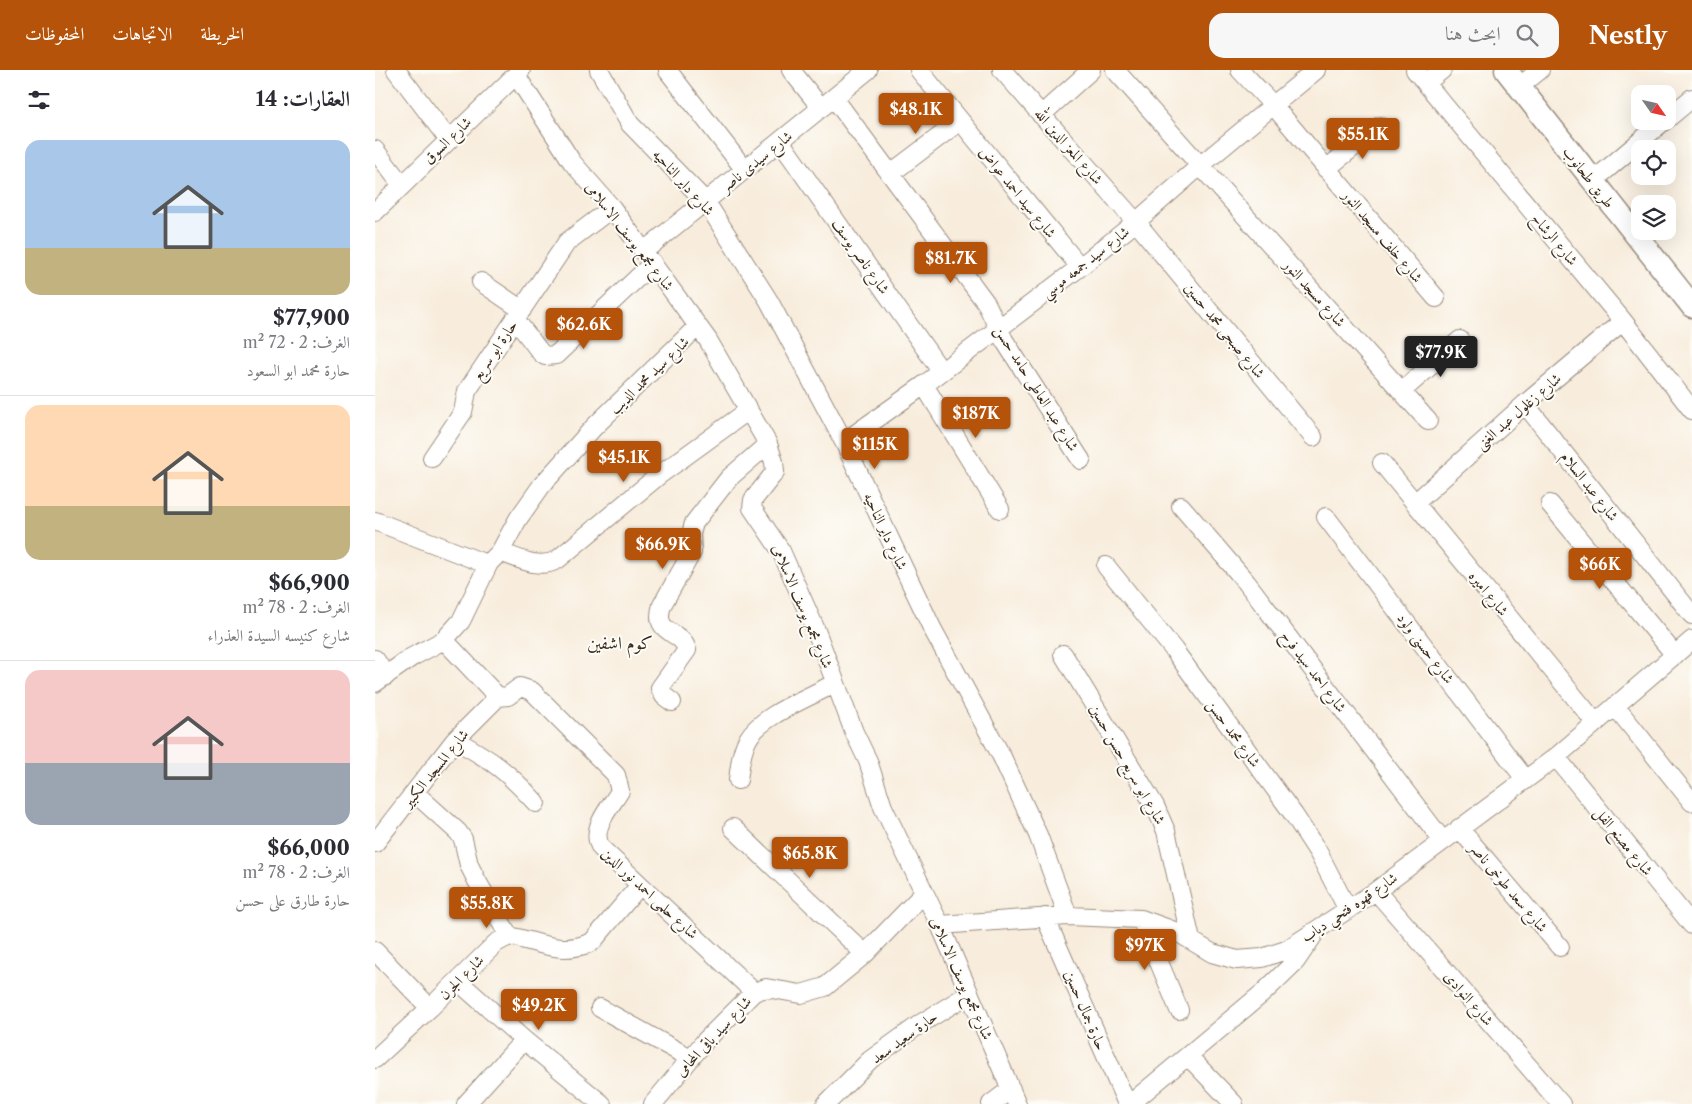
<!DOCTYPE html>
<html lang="ar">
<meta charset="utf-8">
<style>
:root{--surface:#fff;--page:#f7f7f7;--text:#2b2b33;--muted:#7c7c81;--line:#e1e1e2;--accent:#b45309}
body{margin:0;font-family:"Libre Caslon Text",Amiri,serif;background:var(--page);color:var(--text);direction:rtl;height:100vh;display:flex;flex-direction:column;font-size:19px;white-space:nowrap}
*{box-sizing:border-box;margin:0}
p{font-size:16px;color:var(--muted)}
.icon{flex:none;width:28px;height:28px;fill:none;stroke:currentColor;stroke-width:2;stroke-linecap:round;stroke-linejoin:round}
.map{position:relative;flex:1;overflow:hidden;direction:ltr}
.side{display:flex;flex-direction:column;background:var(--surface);width:375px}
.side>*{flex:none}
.needle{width:32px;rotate:124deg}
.controls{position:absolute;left:1256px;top:15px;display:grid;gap:10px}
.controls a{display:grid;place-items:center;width:45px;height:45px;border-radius:10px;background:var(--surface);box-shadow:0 5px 20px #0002;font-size:25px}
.price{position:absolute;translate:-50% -42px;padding:0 11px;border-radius:5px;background:var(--accent);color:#fff;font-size:16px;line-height:32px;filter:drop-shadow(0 1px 2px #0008)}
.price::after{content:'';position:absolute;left:50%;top:30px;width:15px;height:11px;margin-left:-8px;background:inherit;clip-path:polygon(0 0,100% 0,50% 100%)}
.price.on{background:#222;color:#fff}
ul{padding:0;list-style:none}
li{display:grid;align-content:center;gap:10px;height:265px;padding:0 25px}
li+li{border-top:1px solid var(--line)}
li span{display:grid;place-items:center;height:155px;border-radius:15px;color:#555}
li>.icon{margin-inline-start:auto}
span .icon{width:90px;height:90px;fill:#fffc;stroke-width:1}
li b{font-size:21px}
h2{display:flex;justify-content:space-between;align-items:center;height:60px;padding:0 25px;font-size:21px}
header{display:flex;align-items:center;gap:30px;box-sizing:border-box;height:70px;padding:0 25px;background:var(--accent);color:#fff}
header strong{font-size:24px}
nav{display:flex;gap:28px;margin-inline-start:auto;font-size:18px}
.search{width:350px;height:45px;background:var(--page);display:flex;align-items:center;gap:12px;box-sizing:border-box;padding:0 18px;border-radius:15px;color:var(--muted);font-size:19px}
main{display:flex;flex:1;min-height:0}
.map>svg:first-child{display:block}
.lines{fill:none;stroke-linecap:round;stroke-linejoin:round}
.minor-casing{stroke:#9a8c7e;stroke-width:20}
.tertiary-casing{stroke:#9a8c7e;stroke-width:25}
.minor{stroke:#fff;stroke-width:18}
.tertiary{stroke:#fff;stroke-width:22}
.labels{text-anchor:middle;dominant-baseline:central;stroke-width:4;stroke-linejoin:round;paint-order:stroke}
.street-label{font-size:15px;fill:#3b2a1e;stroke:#fdfcf7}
.quarter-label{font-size:18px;fill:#3b2a1e;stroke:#fdfcf7}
</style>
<header>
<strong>Nestly</strong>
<div class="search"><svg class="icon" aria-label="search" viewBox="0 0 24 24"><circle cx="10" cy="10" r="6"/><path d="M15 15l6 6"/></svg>ابحث هنا</div>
<nav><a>الخريطة</a><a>الاتجاهات</a><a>المحفوظات</a></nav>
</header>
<main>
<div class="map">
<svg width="1317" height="1034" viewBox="0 0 1317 1034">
<rect width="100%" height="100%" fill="#fdfcf7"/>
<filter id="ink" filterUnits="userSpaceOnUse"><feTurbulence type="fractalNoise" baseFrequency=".02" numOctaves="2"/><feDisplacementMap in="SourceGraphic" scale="10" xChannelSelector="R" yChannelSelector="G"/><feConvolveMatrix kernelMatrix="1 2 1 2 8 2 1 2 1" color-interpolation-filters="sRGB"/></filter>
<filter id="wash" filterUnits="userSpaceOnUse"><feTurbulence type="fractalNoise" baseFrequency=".0096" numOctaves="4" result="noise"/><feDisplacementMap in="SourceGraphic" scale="20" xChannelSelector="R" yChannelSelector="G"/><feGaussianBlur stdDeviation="1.12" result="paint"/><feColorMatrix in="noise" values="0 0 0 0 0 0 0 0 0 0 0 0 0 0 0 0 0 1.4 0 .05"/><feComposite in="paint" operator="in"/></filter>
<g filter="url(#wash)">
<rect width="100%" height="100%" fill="#f8eddd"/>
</g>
<g filter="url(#ink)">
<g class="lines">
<defs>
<path id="minor" d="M21,0L73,69
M224,0L255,54L331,132L394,231L469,372L557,558L627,687L663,765L693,846
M416,0L446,38
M544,0L705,197
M627,0L761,152L938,367
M740,0L1053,351
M865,0L898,35L1061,228
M1040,0L1248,251L1317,340
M293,1L370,100
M141,5L197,92L237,138L333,270L393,374L399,392L400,402L378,430L377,438L406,481L440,558L479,662L493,691L508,737L565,855L642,1034
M1051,13L1067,0
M1144,17L1165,0
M459,28L611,233L629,270L706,390
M666,45L716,0
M1292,49L1317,28
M405,71L566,301
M0,80L26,114
M951,99L1005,56
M515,104L585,51
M1218,111L1289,51
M0,142L146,0
M269,181L493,0
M106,212L147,240
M140,249L166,283L170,286L181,285L278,193
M549,315L625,439
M1027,321L1085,270
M1150,334L1317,545
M469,372L549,315L705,197L761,152L826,95L941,0
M57,388L88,342L92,321L192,172L237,138
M1007,393L1220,652
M1040,433L1150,334L1248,251
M1175,434L1300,585
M806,436L872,513L1067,770
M951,447L1150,709
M0,451L106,492L114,493L125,482L143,449L167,415L219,357L323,256
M125,482C143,488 163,500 182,490L283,406L374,340
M731,496L799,580L919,745L943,782L973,840
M69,570L123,627L133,626L145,617L157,621L241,705L245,721C235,738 214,759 226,778L379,922
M688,584L780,736L791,761L816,870
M0,589L11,606
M0,613L37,587L69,570L86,551L114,493
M297,632L289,626L285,618L312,580C307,559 277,566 287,535L317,482L316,464L319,453L354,408L393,374
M1240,636L1317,732
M80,670C117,690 133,702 161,733
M1181,687L1317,855
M363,710C365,696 366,681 373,669C386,645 436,627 460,613
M40,723L83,762L88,769L94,795L102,811L134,866
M358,758L490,884
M1084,758L1185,877
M0,773L80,670L123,627
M1001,821L1186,1034
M670,847L752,1034
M766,849L804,940
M565,855L693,846L766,849L802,862L837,883L862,890L887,888L911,880L1001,821L1181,687L1317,570
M0,881L55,938
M83,911L149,970L227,1034
M225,938L315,988
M813,986L859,1034
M0,989L55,938L121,873L134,866C165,872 185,886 217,872L265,815
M91,1034L149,970
M278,1034L330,971L379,922L391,918L426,924L450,917L490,884L549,823
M451,1034L495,990L545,954L594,924
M616,1034L636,1019
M755,1034L889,922L921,891L938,866"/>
<path id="tertiary" d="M1131,0L1317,236"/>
</defs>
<use href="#minor" class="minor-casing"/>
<use href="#tertiary" class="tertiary-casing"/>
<use href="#minor" class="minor"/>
<use href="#tertiary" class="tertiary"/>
</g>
</g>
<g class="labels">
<g class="street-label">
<text transform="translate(72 70) rotate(-44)">شارع السوق</text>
<text transform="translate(694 76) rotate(49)">شارع المعز الدين الله</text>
<text transform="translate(381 91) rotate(-39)">شارع سيدى ناصر</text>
<text transform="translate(1214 107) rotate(52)">طريق طحانوب</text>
<text transform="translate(309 112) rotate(48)">شارع داير الناحيه</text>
<text transform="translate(643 122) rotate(51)">شارع سيد احمد عواض</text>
<text transform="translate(255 166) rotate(52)">شارع مجمع يوسف الاسلامى</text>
<text transform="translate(1008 166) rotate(50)">شارع خلف مسجد النور</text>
<text transform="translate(1180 169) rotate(50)">شارع الرشاح</text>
<text transform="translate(486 186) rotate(55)">شارع ناصر يوسف</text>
<text transform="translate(710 192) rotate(-38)">شارع سيد جمعه موسي</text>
<text transform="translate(940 223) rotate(48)">شارع مسجد النور</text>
<text transform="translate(850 260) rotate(51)">شارع صبحى محمد حسين</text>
<text transform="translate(119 280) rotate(-56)">حارة ابو سريع</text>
<text transform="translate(274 305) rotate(-44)">شارع سيد محمد الديب</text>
<text transform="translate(662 318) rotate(58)">شارع عبد العاطى حامد حسن</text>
<text transform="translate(1143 341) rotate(-41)">شارع زغلول عبد الغنى</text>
<text transform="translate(1215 416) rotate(52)">شارع عبد السلام</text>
<text transform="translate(511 461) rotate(65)">شارع داير الناحيه</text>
<text transform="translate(1114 523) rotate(51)">شارع اميره</text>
<text transform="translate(428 536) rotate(67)">شارع مجمع يوسف الاسلامى</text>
<text transform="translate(1051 578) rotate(53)">شارع حسنى ولود</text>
<text transform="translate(939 601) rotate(53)">شارع احمد سيد فرح</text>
<text transform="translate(859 663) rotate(54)">شارع محمد حسن</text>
<text transform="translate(753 694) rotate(60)">شارع ابو سريع حسن حسين</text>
<text transform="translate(60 698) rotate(-51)">شارع المسجد الكبير</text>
<text transform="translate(1249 771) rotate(51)">شارع مصنع الفل</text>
<text transform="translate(1134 817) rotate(50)">شارع سعد طوخى ناصر</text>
<text transform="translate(275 823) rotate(43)">شارع حلمى احمد نور الدين</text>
<text transform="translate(974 837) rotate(-34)">شارع قهوه فتحي دياب</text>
<text transform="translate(86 907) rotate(-45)">شارع الجرن</text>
<text transform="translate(587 908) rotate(66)">شارع مجمع يوسف الاسلامى</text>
<text transform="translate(1094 928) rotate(49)">شارع النوادى</text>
<text transform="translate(711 940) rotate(67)">حارة جمال حسين</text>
<text transform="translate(338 966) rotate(-47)">شارع سيد باقى المحامى</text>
<text transform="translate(529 967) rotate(-36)">حارة سعيد سعد</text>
</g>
<g class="quarter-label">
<text x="245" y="573">كوم اشفين</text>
</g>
</g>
</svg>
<div class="controls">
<a><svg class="needle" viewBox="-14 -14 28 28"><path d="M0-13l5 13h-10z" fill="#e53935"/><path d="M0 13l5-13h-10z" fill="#7c7c81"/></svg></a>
<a><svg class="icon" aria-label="locate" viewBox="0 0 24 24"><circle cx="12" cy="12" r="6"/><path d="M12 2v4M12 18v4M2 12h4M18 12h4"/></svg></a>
<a><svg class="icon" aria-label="layers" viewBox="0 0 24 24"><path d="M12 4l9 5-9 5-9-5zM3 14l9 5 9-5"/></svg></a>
</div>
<b class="price" style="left:541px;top:65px">$48.1K</b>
<b class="price" style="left:988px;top:90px">$55.1K</b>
<b class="price" style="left:576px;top:214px">$81.7K</b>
<b class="price" style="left:209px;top:280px">$62.6K</b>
<b class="price on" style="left:1066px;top:308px">$77.9K</b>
<b class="price" style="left:601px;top:369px">$187K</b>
<b class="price" style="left:500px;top:400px">$115K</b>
<b class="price" style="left:249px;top:413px">$45.1K</b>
<b class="price" style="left:288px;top:500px">$66.9K</b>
<b class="price" style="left:1225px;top:520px">$66K</b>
<b class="price" style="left:435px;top:809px">$65.8K</b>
<b class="price" style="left:112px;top:859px">$55.8K</b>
<b class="price" style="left:770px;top:901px">$97K</b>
<b class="price" style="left:164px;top:961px">$49.2K</b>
</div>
<section class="side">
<h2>العقارات: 14<svg class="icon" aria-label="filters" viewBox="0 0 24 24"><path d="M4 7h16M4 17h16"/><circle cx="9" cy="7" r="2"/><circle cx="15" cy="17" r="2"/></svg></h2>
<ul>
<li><span style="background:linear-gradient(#a9c7e8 70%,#c2b280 0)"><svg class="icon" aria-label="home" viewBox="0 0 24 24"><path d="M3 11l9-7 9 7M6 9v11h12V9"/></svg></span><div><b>$77,900</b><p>الغرف: 2 · 72 m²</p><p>حارة محمد ابو السعود</p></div></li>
<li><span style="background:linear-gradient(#ffd9b3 65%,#c2b280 0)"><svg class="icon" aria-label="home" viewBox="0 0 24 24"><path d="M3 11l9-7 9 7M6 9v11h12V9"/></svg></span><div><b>$66,900</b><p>الغرف: 2 · 78 m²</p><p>شارع كنيسه السيدة العذراء</p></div></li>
<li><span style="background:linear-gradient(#f6c9c9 60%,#9aa5b1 0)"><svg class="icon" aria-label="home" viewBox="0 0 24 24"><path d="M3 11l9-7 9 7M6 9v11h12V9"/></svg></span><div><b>$66,000</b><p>الغرف: 2 · 78 m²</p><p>حارة طارق على حسن</p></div></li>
</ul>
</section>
</main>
